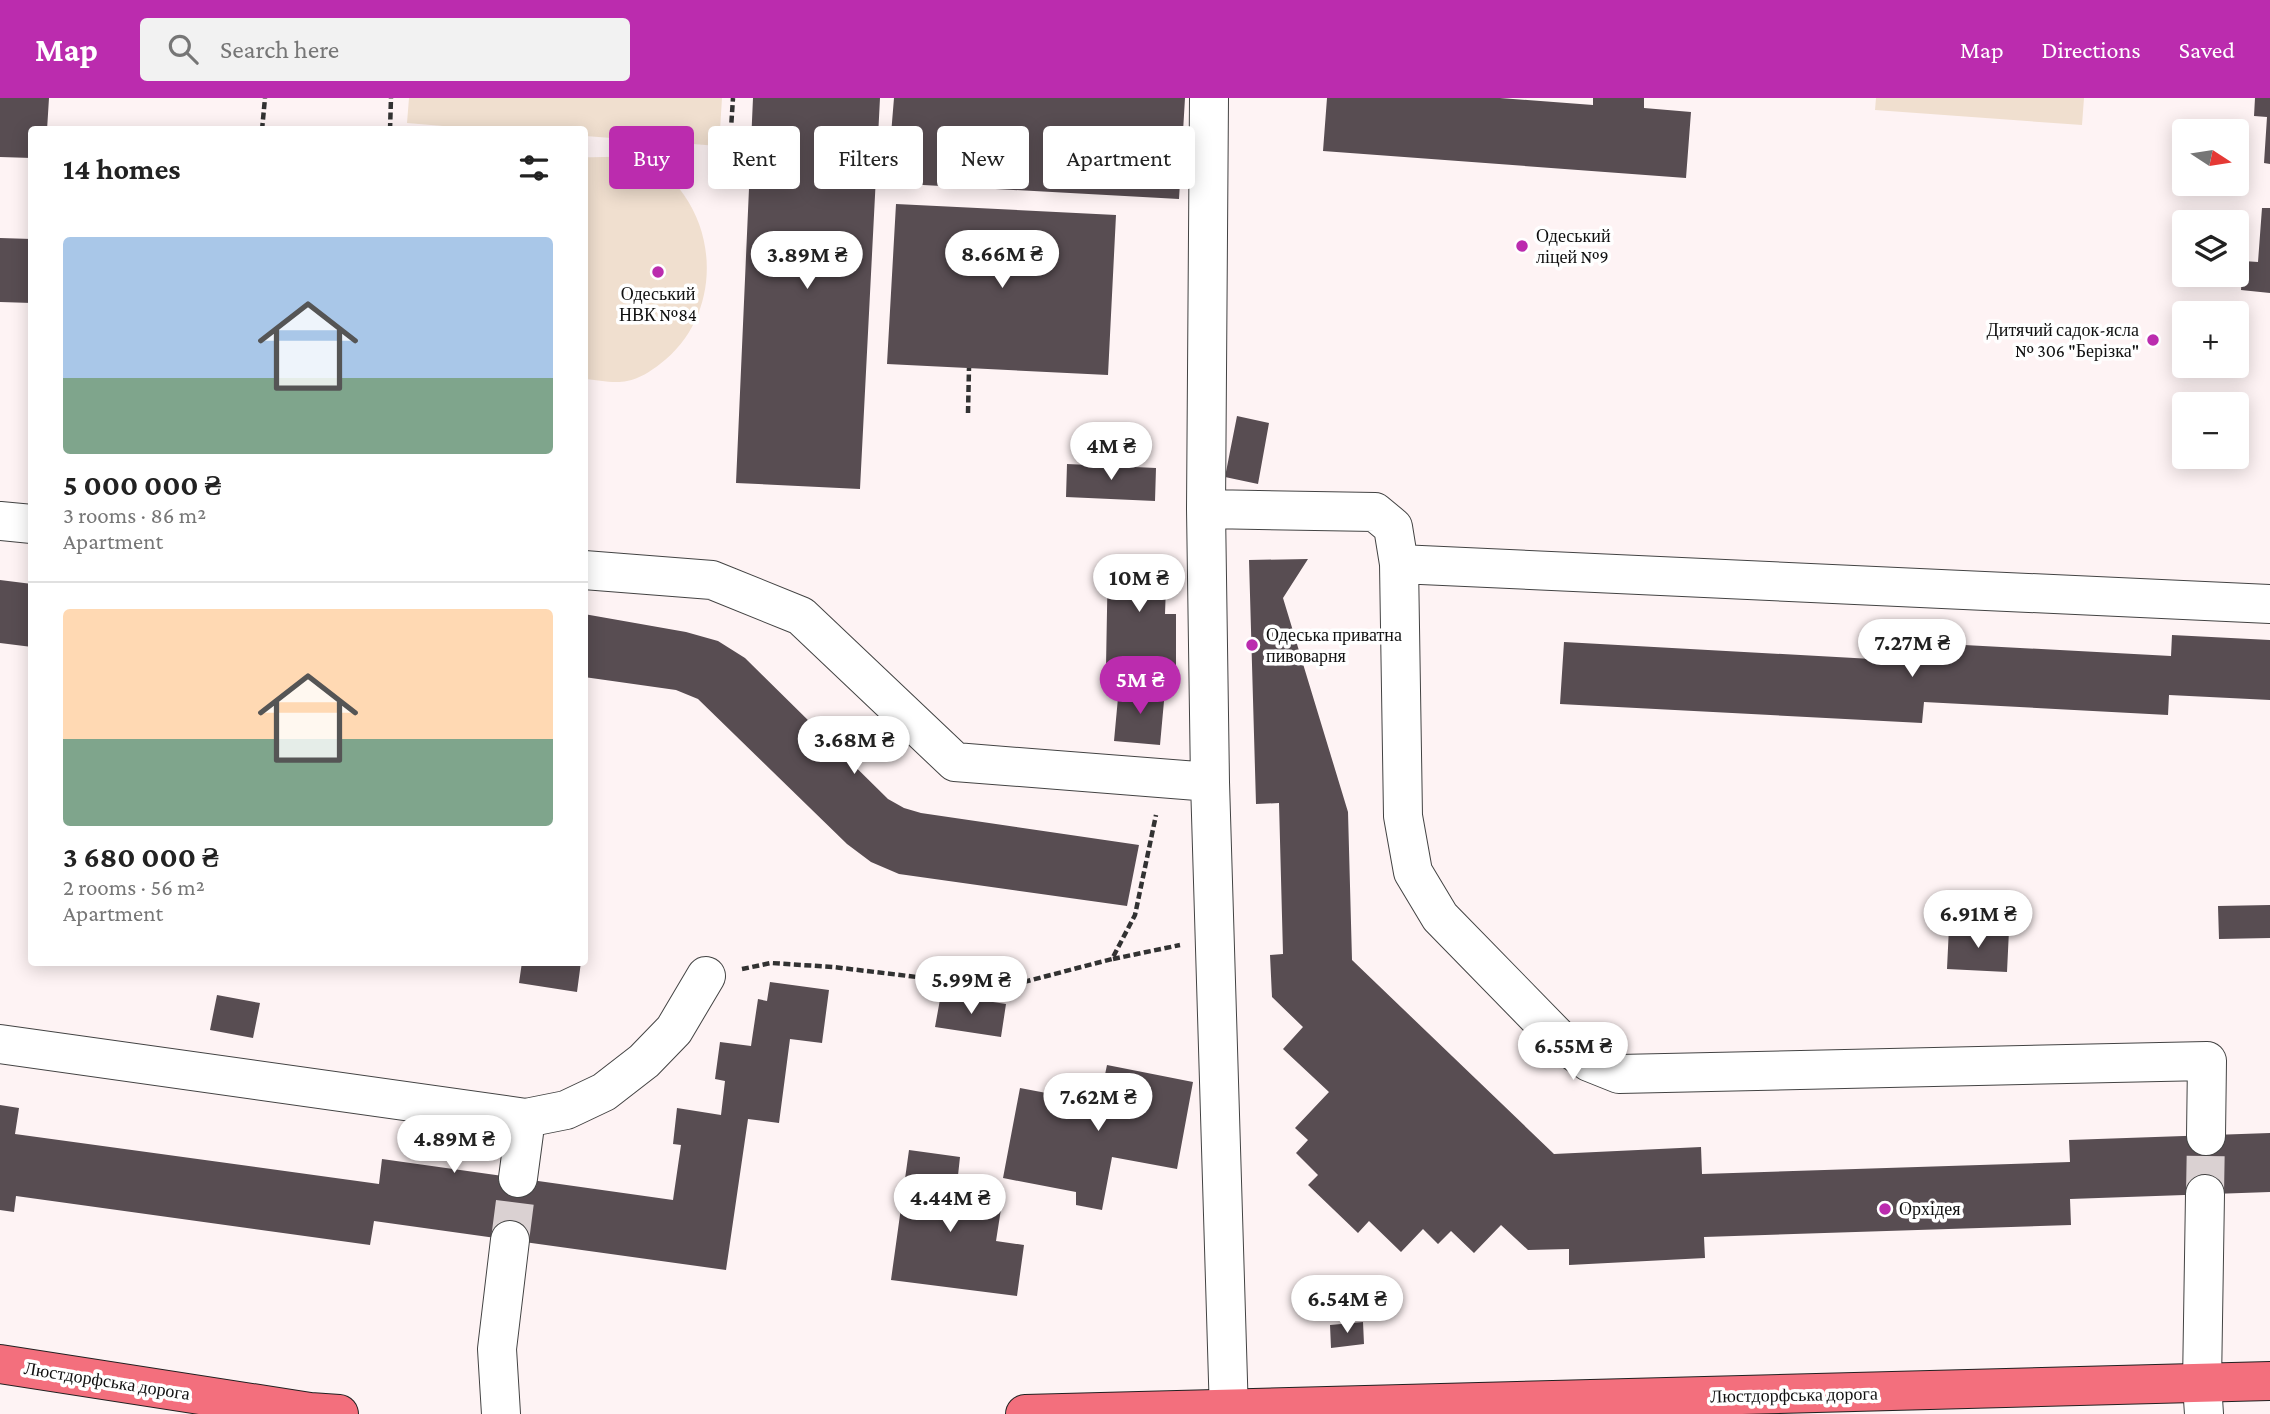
<!DOCTYPE html>
<meta charset="utf-8">
<style>
:root{--surface:#fff;--page:#f2f2f2;--text:#222;--muted:#767676;--line:#e0e0e0;--accent:#bb2cae}
body{margin:0;font-family:"Crimson Pro",serif;background:var(--page);color:var(--text);height:100vh;display:flex;flex-direction:column;font-size:26px;white-space:nowrap}
*{box-sizing:border-box;margin:0}
p{font-size:23px;color:var(--muted)}
.icon{flex:none;width:38px;height:38px;fill:none;stroke:currentColor;stroke-width:2;stroke-linecap:round;stroke-linejoin:round}
.map{position:relative;flex:1;overflow:hidden}
.details{position:absolute;left:28px;top:28px;width:560px;height:840px;display:flex;flex-direction:column;background:var(--surface);border-radius:7px;box-shadow:0 4px 18px #0003}
.details>*{flex:none}
.banner{position:absolute;left:609px;top:28px;width:665px;height:63px;display:flex;gap:14px}
.needle{width:46px;rotate:102deg}
.controls{position:absolute;left:2172px;top:21px;display:grid;gap:14px}
.controls a{display:grid;place-items:center;width:77px;height:77px;border-radius:7px;background:var(--surface);box-shadow:0 4px 18px #0003;font-size:35px}
.price{position:absolute;translate:-50% -60px;padding:0 16px;border-radius:24px;background:#fff;color:#222;font-size:23px;line-height:46px;filter:drop-shadow(0 2px 4px #0008)}
.price::after{content:'';position:absolute;left:50%;top:42px;width:21px;height:16px;margin-left:-10px;background:inherit;clip-path:polygon(0 0,100% 0,50% 100%)}
.price.active{background:var(--accent);color:#fff}
ul{padding:0;list-style:none}
li{display:grid;align-content:center;gap:14px;height:371px;padding:0 35px}
li+li{border-top:2px solid var(--line)}
li span{display:grid;place-items:center;height:217px;border-radius:7px;color:#555}
li>.icon{margin-inline-start:auto}
span .icon{width:126px;height:126px;fill:#fffc;stroke-width:1}
li b{font-size:30px}
h2{display:flex;justify-content:space-between;align-items:center;height:84px;padding:0 35px;font-size:30px}
.chip{padding:0 24px;border-radius:7px;background:var(--surface);box-shadow:0 4px 18px #0003;font-size:24px;line-height:63px}
.chip.active{background:var(--accent);color:#fff}
header{display:flex;align-items:center;gap:42px;box-sizing:border-box;height:98px;padding:0 35px;background:var(--accent);color:#fff}
header strong{font-size:33px}
nav{display:flex;gap:38px;margin-inline-start:auto;font-size:24px}
.search{width:490px;height:63px;background:var(--page);display:flex;align-items:center;gap:18px;box-sizing:border-box;padding:0 24px;border-radius:7px;color:var(--muted);font-size:26px}
.map>svg:first-child{display:block}
.pitch{fill:#f0dfcf}
.building{fill:#584d52}
.lines{fill:none;stroke-linecap:round;stroke-linejoin:round}
.minor-tunnel{stroke:#dad1d2;stroke-width:38;stroke-dasharray:38 19;stroke-linecap:butt}
.minor-casing{stroke:#434343;stroke-width:40}
.major-casing{stroke:#212121;stroke-width:40}
.path{stroke:#323232;stroke-width:4.5;stroke-dasharray:7 3.5;stroke-linecap:butt}
.minor{stroke:#fff;stroke-width:38}
.major{stroke:#f36f7d;stroke-width:38}
.poi-dot{fill:#bb2cae;stroke:#fff;stroke-width:2.5}
.labels{text-anchor:middle;dominant-baseline:central;stroke-width:7;stroke-linejoin:round;paint-order:stroke}
.poi-label{font-size:18px;fill:#101010;stroke:#fff;text-anchor:start}
.street-label{font-size:18px;fill:#101010;stroke:#fff}
</style>
<header>
<strong>Map</strong>
<div class="search"><svg class="icon" aria-label="search" viewBox="0 0 24 24"><circle cx="10" cy="10" r="6"/><path d="M15 15l6 6"/></svg>Search here</div>
<nav><a>Map</a><a>Directions</a><a>Saved</a></nav>
</header>
<div class="map">
<svg width="2270" height="1316" viewBox="0 0 2270 1316">
<rect width="100%" height="100%" fill="#fef3f4"/>
<path class="pitch" d="M409,0H722L719,48L585,38L584,32H491L407,25Z
M1876,0H2084L2082,27L1875,12Z
M584,59C601,60 622,57 638,61C656,66 674,82 684,97C721,150 713,226 660,266C651,273 639,281 627,283C615,286 597,282 585,281Z"/>
<path class="building" d="M0,0H49L47,32H32V60L0,59Z
M753,0H880L860,391L736,385Z
M894,0H1185L1179,101L887,85Z
M1327,0H1500L1593,7V0H1644V10L1691,14L1686,80L1323,53Z
M2255,0H2270V66L2264,65L2267,19L2254,18Z
M896,106L1116,117L1108,277L887,266Z
M2262,110H2270V195L2241,192L2243,163L2258,164Z
M0,140L32,141V205L0,204Z
M1237,318L1269,325L1258,386L1225,379Z
M1067,366L1156,370L1155,403L1066,399Z
M1108,458L1167,459L1165,516H1176V569L1106,568Z
M1308,461L1283,500L1348,714L1352,862L1554,1056L1701,1049L1702,1076L2070,1064L2069,1042L2270,1035V1094L2070,1101L2071,1127L1704,1139L1705,1160L1569,1167V1151L1528,1152L1501,1127L1474,1155L1451,1133L1438,1146L1423,1131L1401,1154L1369,1123L1358,1135L1308,1087L1318,1077L1296,1055L1308,1042L1295,1030L1329,994L1283,951L1303,929L1272,899L1270,857L1283,856L1279,705L1256,706L1249,462Z
M0,482L32,486V549L0,545Z
M584,516L686,534L718,543L745,560L888,701L904,710L921,715L1139,747L1127,808L899,776L871,764L847,746L698,601L676,592L584,579Z
M2172,537L2270,542V602L2169,597L2168,617L1924,604L1922,625L1560,606L1564,544L1926,564L1927,545L2171,558Z
M1119,589L1165,592L1160,647L1114,643Z
M2270,807V840L2219,841L2218,808Z
M1949,829L2009,832L2007,874L1947,871Z
M522,864H581L577,894L519,885Z
M770,884L829,892L822,945L790,941L779,1025L748,1021L726,1172L374,1123L370,1147L16,1098L14,1114L0,1112V1007L19,1010L15,1036L379,1086L382,1061L673,1102L681,1047L673,1046L677,1010L721,1017L725,983L715,981L720,944L751,948L758,901L767,903Z
M941,896L1006,906L1001,939L935,929Z
M217,897L260,905L253,940L210,932Z
M1107,967L1193,984L1177,1071L1112,1059L1102,1112L1076,1107V1094L1003,1080L1020,990L1099,1005Z
M909,1052L960,1059L955,1105L1001,1111L996,1143L1024,1147L1017,1198L891,1182Z
M1363,1224L1364,1246L1331,1250L1330,1227Z"/>
<g class="lines">
<path class="minor-tunnel" d="M2205,1096L2206,1038
M510,1142L518,1080"/>
<defs>
<path id="minor" d="M1209,0L1206,411L1210,684L1229,1316
M1206,411L1375,414L1393,429L1399,466L2270,506
M0,423L32,426
M1399,466L1403,718L1413,774L1440,819L1565,947L1589,964L1619,976L2207,963L2206,1038
M584,472L712,482L801,518L955,664L1210,684
M0,946L526,1020L518,1080
M526,1020L566,1012L604,994L644,963L674,932L706,878
M501,1316L497,1251L510,1142
M2204,1316L2202,1286L2205,1096"/>
<path id="major" d="M0,1266L310,1314L339,1316
M1025,1316L2270,1283"/>
</defs>
<use href="#minor" class="minor-casing"/>
<use href="#major" class="major-casing"/>
<path class="path" d="M262,32L265,0
M390,32L391,0
M728,77L733,0
M968,315L969,270
M1113,861L1180,847
M742,871L771,865L833,869L942,882L1016,886L1112,861L1135,817L1156,717"/>
<use href="#minor" class="minor"/>
<use href="#major" class="major"/>
</g>
<g class="poi-dot">
<circle cx="1522" cy="148" r="7"/>
<circle cx="658" cy="174" r="7"/>
<circle cx="2153" cy="242" r="7"/>
<circle cx="1252" cy="547" r="7"/>
<circle cx="1885" cy="1111" r="7"/>
</g>
<g class="labels">
<g class="poi-label">
<text x="1536" y="138">Одеський<tspan x="1536" dy="21">ліцей №9</tspan></text>
<text x="658" y="196" text-anchor="middle">Одеський<tspan x="658" dy="21">НВК №84</tspan></text>
<text x="2139" y="232" text-anchor="end">Дитячий садок-ясла<tspan x="2139" dy="21">№ 306 "Берізка"</tspan></text>
<text x="1266" y="537">Одеська приватна<tspan x="1266" dy="21">пивоварня</tspan></text>
<text x="1899" y="1111">Орхідея</text>
</g>
<g class="street-label">
<text transform="translate(107 1283) rotate(9)">Люстдорфська дорога</text>
<text transform="translate(1794 1297) rotate(-1)">Люстдорфська дорога</text>
</g>
</g>
</svg>
<div class="controls">
<a><svg class="needle" viewBox="-14 -14 28 28"><path d="M0-13l5 13h-10z" fill="#e53935"/><path d="M0 13l5-13h-10z" fill="#767676"/></svg></a>
<a><svg class="icon" aria-label="layers" viewBox="0 0 24 24"><path d="M12 4l9 5-9 5-9-5zM3 14l9 5 9-5"/></svg></a>
<a>+</a>
<a>−</a>
</div>
<b class="price" style="left:1002px;top:192px">8.66M ₴</b>
<b class="price" style="left:807px;top:193px">3.89M ₴</b>
<b class="price" style="left:1111px;top:384px">4M ₴</b>
<b class="price" style="left:1139px;top:516px">10M ₴</b>
<b class="price" style="left:1912px;top:581px">7.27M ₴</b>
<b class="price active" style="left:1140px;top:618px">5M ₴</b>
<b class="price" style="left:854px;top:678px">3.68M ₴</b>
<b class="price" style="left:1978px;top:852px">6.91M ₴</b>
<b class="price" style="left:971px;top:918px">5.99M ₴</b>
<b class="price" style="left:1573px;top:984px">6.55M ₴</b>
<b class="price" style="left:1098px;top:1035px">7.62M ₴</b>
<b class="price" style="left:454px;top:1077px">4.89M ₴</b>
<b class="price" style="left:950px;top:1136px">4.44M ₴</b>
<b class="price" style="left:1347px;top:1237px">6.54M ₴</b>
<div class="banner">
<a class="chip active">Buy</a>
<a class="chip">Rent</a>
<a class="chip">Filters</a>
<a class="chip">New</a>
<a class="chip">Apartment</a>
</div>
<section class="details">
<h2>14 homes<svg class="icon" aria-label="filters" viewBox="0 0 24 24"><path d="M4 7h16M4 17h16"/><circle cx="9" cy="7" r="2"/><circle cx="15" cy="17" r="2"/></svg></h2>
<ul>
<li><span style="background:linear-gradient(#a9c7e8 65%,#7fa58c 0)"><svg class="icon" aria-label="home" viewBox="0 0 24 24"><path d="M3 11l9-7 9 7M6 9v11h12V9"/></svg></span><div><b>5 000 000 ₴</b><p>3 rooms · 86 m²</p><p>Apartment</p></div></li>
<li><span style="background:linear-gradient(#ffd9b3 60%,#7fa58c 0)"><svg class="icon" aria-label="home" viewBox="0 0 24 24"><path d="M3 11l9-7 9 7M6 9v11h12V9"/></svg></span><div><b>3 680 000 ₴</b><p>2 rooms · 56 m²</p><p>Apartment</p></div></li>
</ul>
</section>
</div>
